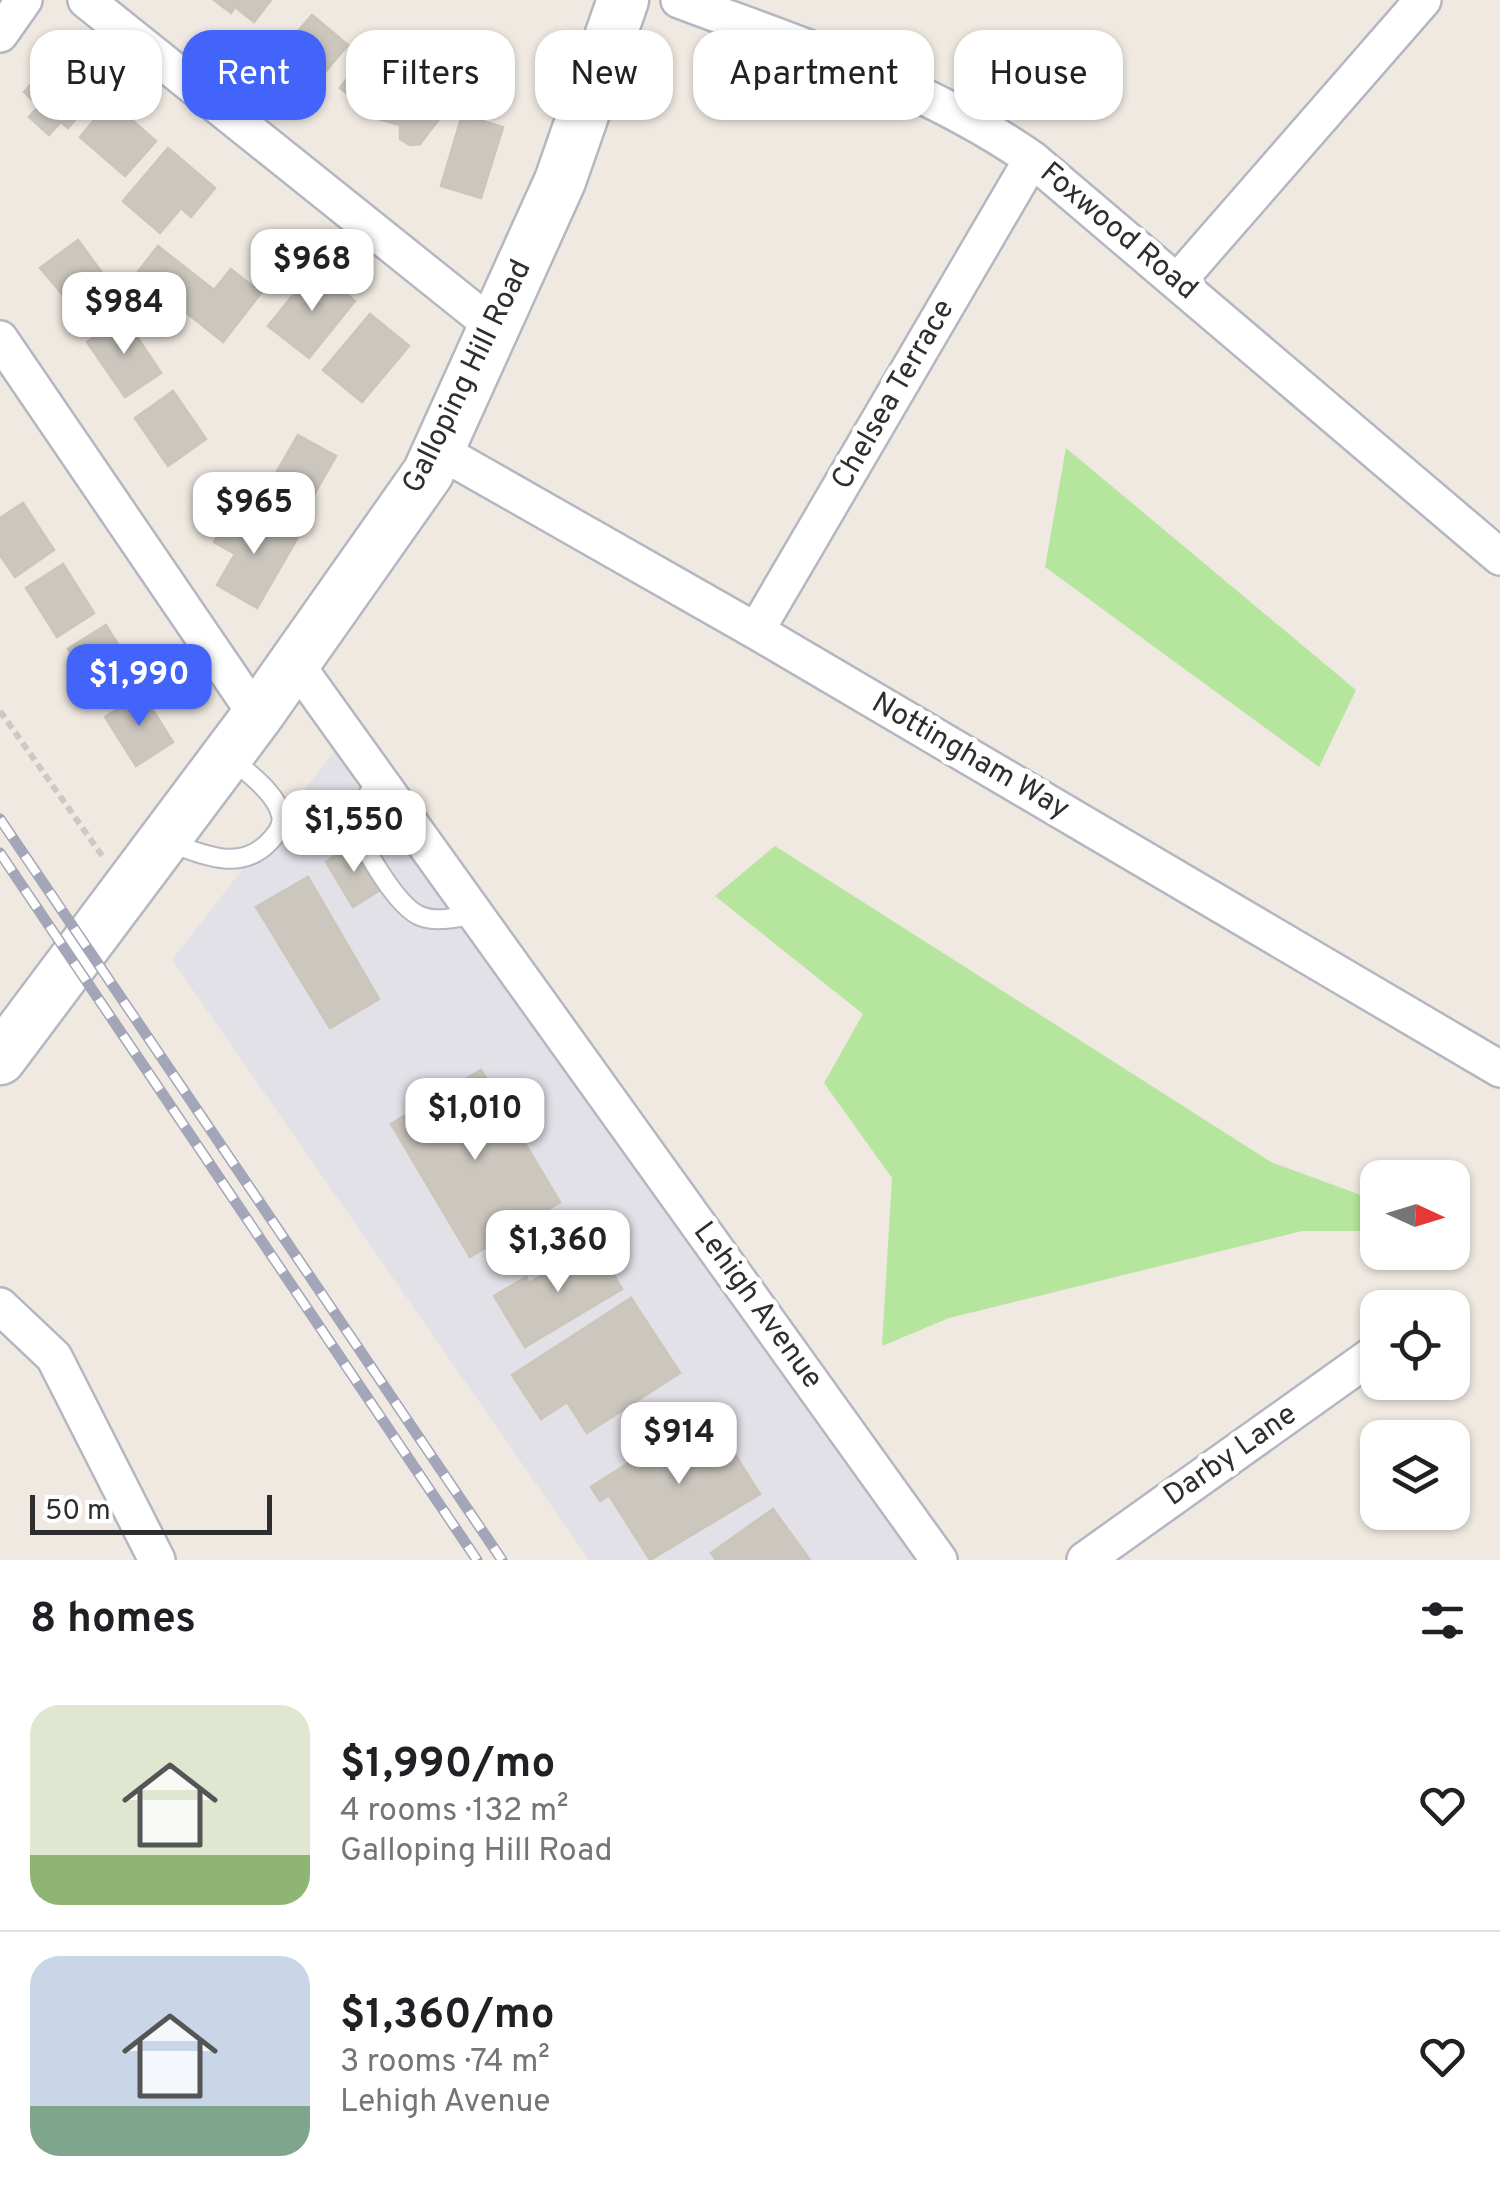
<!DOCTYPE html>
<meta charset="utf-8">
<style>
:root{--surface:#fff;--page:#f6f6f6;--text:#202124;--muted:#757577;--line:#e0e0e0;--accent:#4264fb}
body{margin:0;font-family:Overpass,sans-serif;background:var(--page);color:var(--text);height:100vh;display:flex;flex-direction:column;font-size:38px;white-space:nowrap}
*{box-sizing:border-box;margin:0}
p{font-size:32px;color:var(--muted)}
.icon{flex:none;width:55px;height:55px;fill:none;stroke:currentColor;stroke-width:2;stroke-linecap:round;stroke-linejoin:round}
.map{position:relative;height:1560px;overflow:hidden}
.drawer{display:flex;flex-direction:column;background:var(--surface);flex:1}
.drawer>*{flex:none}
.top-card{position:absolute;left:30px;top:30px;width:1440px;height:90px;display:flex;gap:20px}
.needle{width:65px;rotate:94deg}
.fabs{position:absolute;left:1360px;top:1160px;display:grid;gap:20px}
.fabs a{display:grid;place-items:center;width:110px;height:110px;border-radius:20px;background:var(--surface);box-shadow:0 2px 8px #0004;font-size:50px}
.scale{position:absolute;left:30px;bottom:25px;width:242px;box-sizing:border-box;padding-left:10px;border:5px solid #2e2e2e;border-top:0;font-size:28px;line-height:35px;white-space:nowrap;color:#2e2e2e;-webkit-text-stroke:8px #fff;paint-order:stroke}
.price{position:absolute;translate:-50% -85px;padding:0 22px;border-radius:20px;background:#fff;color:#222;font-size:32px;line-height:65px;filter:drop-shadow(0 2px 5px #0008)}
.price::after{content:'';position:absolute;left:50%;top:60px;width:30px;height:22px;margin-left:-15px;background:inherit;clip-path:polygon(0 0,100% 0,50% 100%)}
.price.on{background:var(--accent);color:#fff}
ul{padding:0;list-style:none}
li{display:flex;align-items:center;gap:30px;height:250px;padding:0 30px}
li+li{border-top:2px solid var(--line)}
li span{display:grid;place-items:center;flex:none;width:280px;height:200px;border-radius:30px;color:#555}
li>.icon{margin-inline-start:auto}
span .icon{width:120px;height:120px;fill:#fffc;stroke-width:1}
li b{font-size:42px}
h2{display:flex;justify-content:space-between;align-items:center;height:120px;padding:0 30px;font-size:42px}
.tag{padding:0 35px;border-radius:30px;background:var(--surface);box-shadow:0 2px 8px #0004;font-size:35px;line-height:90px}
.tag.on{background:var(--accent);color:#fff}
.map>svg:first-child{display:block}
.industrial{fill:#e3e1e8}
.green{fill:#b6e59e}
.building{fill:#cbc7bf;stroke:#cbc5ba;stroke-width:2.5}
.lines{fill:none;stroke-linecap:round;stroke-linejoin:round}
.service-casing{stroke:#b4b7c1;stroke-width:22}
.minor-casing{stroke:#b4b7c1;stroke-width:40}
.secondary-casing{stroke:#b4b7c1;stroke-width:55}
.path{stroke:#c9c9c9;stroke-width:6;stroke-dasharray:8 5;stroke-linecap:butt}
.service{stroke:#fff;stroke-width:18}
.minor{stroke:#fff;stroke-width:35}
.secondary{stroke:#fff;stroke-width:50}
.rail-casing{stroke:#a3a6b8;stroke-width:11}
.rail{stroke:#fff;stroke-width:8;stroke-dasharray:22;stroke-linecap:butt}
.labels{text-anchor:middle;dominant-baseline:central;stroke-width:10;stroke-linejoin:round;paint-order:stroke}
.street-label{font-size:30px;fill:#2e2e2e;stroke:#fff}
</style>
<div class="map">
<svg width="1500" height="1560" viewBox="0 0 1500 1560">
<rect width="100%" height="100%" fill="#efe9e1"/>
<path class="industrial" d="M357,722L920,1560H589L172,960Z"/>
<path class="green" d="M1066,448L1356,690L1319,767L1045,567Z
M775,846L1271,1162L1377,1201V1231H1302L949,1318L882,1346L892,1178L824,1083L863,1014L715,896Z"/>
<path class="building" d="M214,0H271L254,22L235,7L231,13Z
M312,15L348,45L320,78L284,47Z
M394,55L453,101L420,144L410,145L400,139V125L379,119L340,88L362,59L370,65L374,59L384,68Z
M55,57L97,95L68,128L61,122L49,135L29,117L39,106L24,92Z
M110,101L156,141L125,176L80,137Z
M462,115L503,127L481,198L441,186Z
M168,148L215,188L191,217L181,208L160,233L123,201Z
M78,240L116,292L82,317L40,268Z
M158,246L214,290L231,269L261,293L223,342L137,273Z
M314,269L355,301L309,358L268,326Z
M370,314L409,346L362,402L323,370Z
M124,317L161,373L125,397L87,342Z
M173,391L206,439L168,466L135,418Z
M298,435L336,456L306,509L268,487Z
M23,503L54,550L15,577L0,555V518Z
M258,514L298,537L257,608L217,585L235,554L214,542L229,517L250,529Z
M63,564L94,613L57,637L26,588Z
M106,625L136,674L99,698L68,649Z
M142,693L173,742L136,766L105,717Z
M355,844L383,888L353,907L326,862Z
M308,877L379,999L330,1028L256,907Z
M481,1070L560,1202L470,1257L391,1124Z
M595,1243L622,1289L525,1347L494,1296L526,1277L529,1283Z
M631,1298L680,1373L587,1433L567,1402L541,1419L512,1375Z
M708,1412L760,1494L650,1560L609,1495L600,1501L591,1487Z
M773,1509L810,1560H716L711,1553Z"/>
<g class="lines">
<defs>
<path id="service" d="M379,779L355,813L353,825C365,849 396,906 420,916C437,923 458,917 476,914
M168,842C203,854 239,873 269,842C276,835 284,826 281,815C276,792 246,772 230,757"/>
<path id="minor" d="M86,0L494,327
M679,0C801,46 924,84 1032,159L1500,557
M0,34L24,0
M1177,282L1423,0
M0,339L257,716
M438,450L756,631L1500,1069
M756,631L1032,159
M295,663L939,1560
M0,1306L54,1357L157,1560
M1085,1560L1378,1351"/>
<path id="secondary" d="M0,1059L257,716L428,473L560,181L623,0"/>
</defs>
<use href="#service" class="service-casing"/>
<use href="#minor" class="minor-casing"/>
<use href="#secondary" class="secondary-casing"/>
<path class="path" d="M0,711L103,857"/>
<use href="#service" class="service"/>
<use href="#minor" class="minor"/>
<use href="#secondary" class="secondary"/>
<defs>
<path id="rail" d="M0,819L502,1560
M0,853L477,1560"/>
</defs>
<use href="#rail" class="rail-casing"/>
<use href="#rail" class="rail"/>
</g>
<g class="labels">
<g class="street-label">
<text transform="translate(1118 232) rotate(40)">Foxwood Road</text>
<text transform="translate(468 377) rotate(-64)">Galloping Hill Road</text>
<text transform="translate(894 395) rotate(-60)">Chelsea Terrace</text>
<text transform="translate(970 757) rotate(30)">Nottingham Way</text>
<text transform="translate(757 1306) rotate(54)">Lehigh Avenue</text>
<text transform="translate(1231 1456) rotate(-35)">Darby Lane</text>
</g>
</g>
</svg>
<div class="fabs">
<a><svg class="needle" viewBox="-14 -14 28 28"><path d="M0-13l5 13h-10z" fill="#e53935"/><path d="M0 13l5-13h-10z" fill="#757577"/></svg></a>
<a><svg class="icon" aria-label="locate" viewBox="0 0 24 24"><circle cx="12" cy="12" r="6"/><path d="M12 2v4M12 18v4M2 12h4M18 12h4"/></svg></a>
<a><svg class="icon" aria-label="layers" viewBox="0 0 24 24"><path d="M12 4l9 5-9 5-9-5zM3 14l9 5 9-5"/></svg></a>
</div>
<div class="scale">50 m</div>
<b class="price" style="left:312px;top:314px">$968</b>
<b class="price" style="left:124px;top:357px">$984</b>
<b class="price" style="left:254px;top:557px">$965</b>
<b class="price on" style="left:139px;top:729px">$1,990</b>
<b class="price" style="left:354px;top:875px">$1,550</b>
<b class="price" style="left:475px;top:1163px">$1,010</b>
<b class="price" style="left:558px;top:1295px">$1,360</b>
<b class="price" style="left:679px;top:1487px">$914</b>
<div class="top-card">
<a class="tag">Buy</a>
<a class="tag on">Rent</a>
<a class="tag">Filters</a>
<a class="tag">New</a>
<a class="tag">Apartment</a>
<a class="tag">House</a>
</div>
</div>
<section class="drawer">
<h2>8 homes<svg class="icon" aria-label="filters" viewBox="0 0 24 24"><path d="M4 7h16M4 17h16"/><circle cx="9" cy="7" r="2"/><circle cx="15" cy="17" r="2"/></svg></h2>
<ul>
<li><span style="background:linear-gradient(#dfe7d0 75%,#8fb573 0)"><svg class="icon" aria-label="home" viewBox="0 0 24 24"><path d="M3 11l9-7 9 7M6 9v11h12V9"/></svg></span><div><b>$1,990/mo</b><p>4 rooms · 132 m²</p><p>Galloping Hill Road</p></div><svg class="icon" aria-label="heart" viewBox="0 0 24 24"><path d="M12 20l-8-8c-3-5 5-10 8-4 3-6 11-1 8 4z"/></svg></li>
<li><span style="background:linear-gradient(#c9d6e8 75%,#7fa58c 0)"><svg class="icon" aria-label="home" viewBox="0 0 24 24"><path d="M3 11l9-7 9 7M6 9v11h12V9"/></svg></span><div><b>$1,360/mo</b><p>3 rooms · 74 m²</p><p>Lehigh Avenue</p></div><svg class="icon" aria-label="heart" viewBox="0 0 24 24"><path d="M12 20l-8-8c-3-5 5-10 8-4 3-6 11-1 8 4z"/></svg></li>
</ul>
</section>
